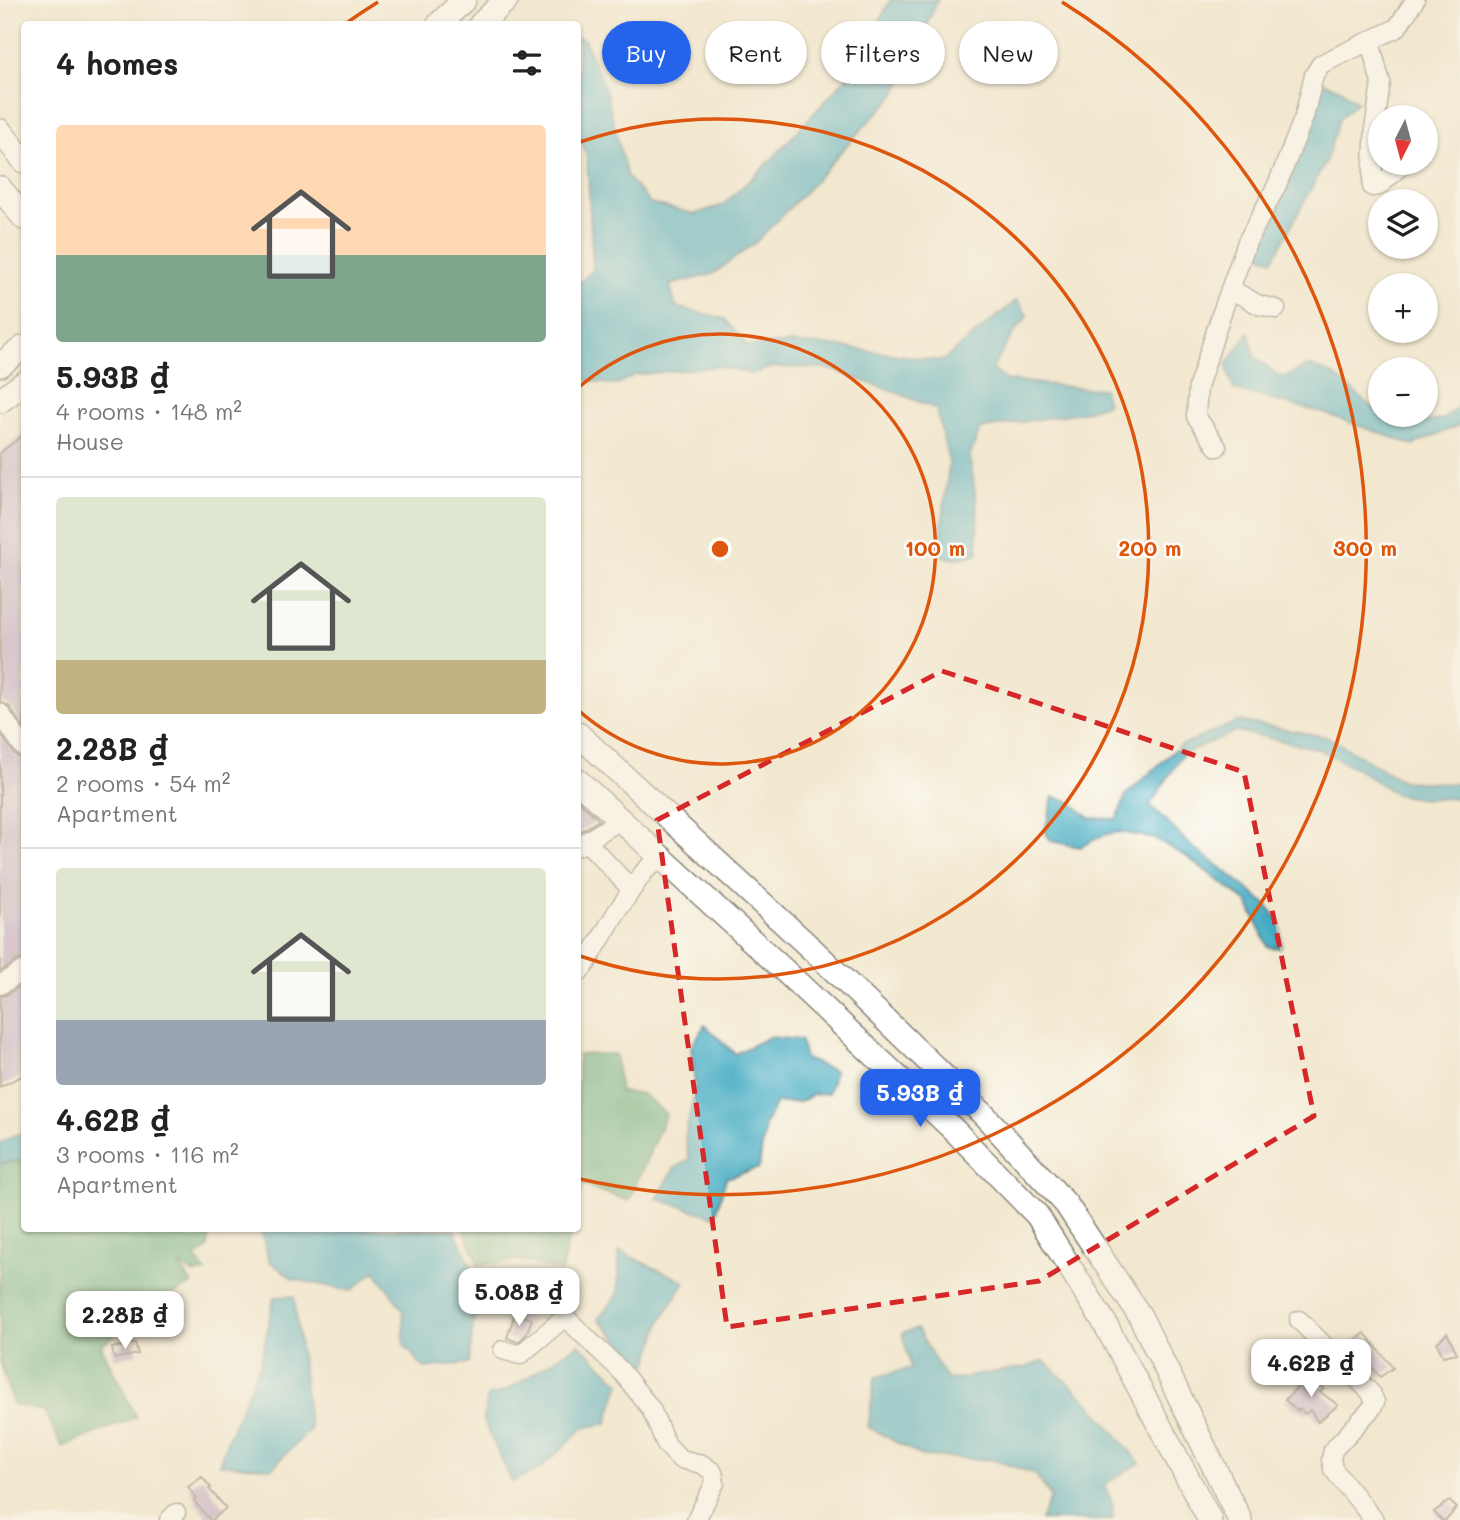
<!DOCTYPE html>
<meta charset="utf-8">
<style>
:root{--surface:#fff;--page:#f6f6f6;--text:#222;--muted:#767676;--line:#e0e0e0;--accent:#2563eb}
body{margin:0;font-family:Mali,sans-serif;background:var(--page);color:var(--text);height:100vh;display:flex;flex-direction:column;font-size:26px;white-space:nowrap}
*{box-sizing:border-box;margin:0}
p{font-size:23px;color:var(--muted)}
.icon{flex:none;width:38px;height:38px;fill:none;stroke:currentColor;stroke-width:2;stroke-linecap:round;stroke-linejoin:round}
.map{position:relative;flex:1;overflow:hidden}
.sheet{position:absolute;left:21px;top:21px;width:560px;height:1211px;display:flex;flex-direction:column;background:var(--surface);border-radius:7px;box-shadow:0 2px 5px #0004}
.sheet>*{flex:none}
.hud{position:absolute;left:602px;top:21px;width:665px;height:63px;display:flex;gap:14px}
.needle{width:46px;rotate:186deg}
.buttons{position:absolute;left:1368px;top:105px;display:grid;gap:14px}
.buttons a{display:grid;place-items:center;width:70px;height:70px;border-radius:50%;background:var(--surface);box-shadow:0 2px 5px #0004;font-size:35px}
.price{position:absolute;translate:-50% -60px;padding:0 16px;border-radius:14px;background:#fff;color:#222;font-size:23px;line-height:46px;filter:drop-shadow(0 2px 4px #0008)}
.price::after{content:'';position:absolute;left:50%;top:42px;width:21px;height:16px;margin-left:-10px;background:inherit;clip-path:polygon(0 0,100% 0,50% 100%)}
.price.active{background:var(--accent);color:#fff}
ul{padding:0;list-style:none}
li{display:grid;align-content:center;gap:14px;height:371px;padding:0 35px}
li+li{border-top:2px solid var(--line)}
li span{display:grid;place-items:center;height:217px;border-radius:7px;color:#555}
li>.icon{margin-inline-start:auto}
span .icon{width:126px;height:126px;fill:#fffc;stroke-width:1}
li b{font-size:30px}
h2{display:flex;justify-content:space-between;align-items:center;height:84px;padding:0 35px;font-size:30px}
.chip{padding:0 24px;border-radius:32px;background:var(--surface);box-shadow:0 2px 5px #0004;font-size:24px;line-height:63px}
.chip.active{background:var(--accent);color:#fff}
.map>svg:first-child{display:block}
.forest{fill:#5cac7a;stroke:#3c644b;stroke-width:2}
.water{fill:#42aac2;stroke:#2f636f;stroke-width:2}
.building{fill:#ba9fc6}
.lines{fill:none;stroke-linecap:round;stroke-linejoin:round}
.minor-casing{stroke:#878276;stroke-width:21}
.major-casing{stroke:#878276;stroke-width:26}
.minor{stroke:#fff;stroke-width:18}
.major{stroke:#fff;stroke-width:23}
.marked{fill:none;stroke:#d62828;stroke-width:5;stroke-dasharray:14 9;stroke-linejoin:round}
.ring{fill:none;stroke:#de560d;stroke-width:3.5}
.centre{fill:#de560d;stroke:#fdfcf7;stroke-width:3.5}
.ring-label{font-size:21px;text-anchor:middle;font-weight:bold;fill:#de560d;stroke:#fdfcf7;stroke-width:5;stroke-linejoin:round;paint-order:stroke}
</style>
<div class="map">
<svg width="1460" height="1520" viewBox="0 0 1460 1520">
<rect width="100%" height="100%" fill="#fdfcf7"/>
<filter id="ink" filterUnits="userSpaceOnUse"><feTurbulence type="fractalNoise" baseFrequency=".0143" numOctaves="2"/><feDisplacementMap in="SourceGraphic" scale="14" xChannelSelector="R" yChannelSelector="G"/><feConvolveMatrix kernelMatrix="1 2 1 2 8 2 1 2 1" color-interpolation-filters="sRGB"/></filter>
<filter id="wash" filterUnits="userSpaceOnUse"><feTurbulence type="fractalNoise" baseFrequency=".00686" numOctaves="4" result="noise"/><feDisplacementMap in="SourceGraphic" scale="28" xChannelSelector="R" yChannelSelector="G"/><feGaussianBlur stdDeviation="1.57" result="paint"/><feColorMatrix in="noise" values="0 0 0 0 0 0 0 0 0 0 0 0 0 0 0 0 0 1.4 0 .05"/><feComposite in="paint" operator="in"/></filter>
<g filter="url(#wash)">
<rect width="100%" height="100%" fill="#f2e8cf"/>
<path class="forest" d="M578,1054H615L620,1092L643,1094L666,1114L629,1201L582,1185L578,1203Z
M24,1161V1228L209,1229L208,1248L195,1258L206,1272L194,1274L179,1264L192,1284L149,1308L101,1346L136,1417L62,1447L44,1411L13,1405L0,1360V1163Z
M464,1229H571L561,1271L521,1260L479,1265Z"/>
<path class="water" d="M890,0H938L896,94L856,135L803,194L755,243L713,274L670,285L676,307L725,319L747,346L791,343L834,346L942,361L1017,300L1028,316L1013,334L992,369L1006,380L1081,388L1103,389L1107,404L1082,412L980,429L970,455L977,507L978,553C964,558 954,561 940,555V543L949,462L936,409L898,393L826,368L773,367L751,374L718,366L635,375L615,385L578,379V285L593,269L587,159L578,128V37L584,39L606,91L627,177L650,203L695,214L723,205L771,160L859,64Z
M1322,82L1341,89L1357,102L1339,119L1326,161L1273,260L1255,252L1270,209Z
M1249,332L1255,357L1282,378L1310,365L1335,376L1369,405L1381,411V415H1390L1412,424L1444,419L1460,405V425L1413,445L1323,413L1234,390L1226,365Z
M1239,721L1328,737L1403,781L1460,784V798L1422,799L1395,794L1356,768L1318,749L1236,731L1183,754L1150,805L1192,847L1219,866L1266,904L1281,924L1282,948L1268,947L1248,903L1190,859L1155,839L1122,832L1106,834L1080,847L1051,841L1045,831L1053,797L1069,801L1090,818L1117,819L1126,795L1179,746Z
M705,1025L735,1054L769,1037L800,1040L805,1059L835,1071L828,1093L812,1095L800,1102L776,1103L765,1124L759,1168L726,1178L715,1217L657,1199L674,1169L689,1159L685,1137L695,1086L691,1047Z
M24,1133V1160L0,1163V1143L14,1135Z
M260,1229H454L478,1281L469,1363L424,1368L404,1345L403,1310L375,1271L351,1291L293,1279L269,1261Z
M619,1251L685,1282L662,1319L646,1369L598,1319L618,1294Z
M294,1296L310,1430L272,1468L219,1464L227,1441L261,1361L274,1297Z
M917,1329L947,1380L1026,1367L1044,1361L1091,1404L1140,1463L1104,1485L1113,1504V1520H1041L1051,1497L1035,1474L994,1460L921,1456L868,1427L875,1377L911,1368L902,1333Z
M579,1344L620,1383L607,1423L583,1428L540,1469L512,1482L483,1420L488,1396L506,1391Z"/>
<g id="blocks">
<path class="building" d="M24,434V729L9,706L0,702V453Z
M0,733L15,755L20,758L24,759V959L18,960L0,972Z
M578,800L599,820L578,833Z
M24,983V1075L0,1087V996L6,995Z
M515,1313L532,1319L526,1335L518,1342L507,1338Z
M1365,1333L1393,1368L1380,1377L1352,1343Z
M1447,1333L1457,1353L1443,1356L1437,1343Z
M135,1343L138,1354L114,1359L112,1348Z
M1309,1375L1324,1389L1320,1392L1338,1405L1318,1422L1310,1410L1305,1414L1300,1409L1298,1411L1285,1400Z
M202,1477L211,1488L209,1489L226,1508L212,1520H210L194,1501L197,1499L188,1487Z
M1449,1501L1457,1508L1446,1520H1441L1434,1512Z"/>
</g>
</g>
<g filter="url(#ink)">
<use href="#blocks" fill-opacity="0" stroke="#878276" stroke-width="2"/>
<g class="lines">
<defs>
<path id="minor" d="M1370,42L1381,83L1375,123L1372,187L1379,186L1404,163
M1230,289L1259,305L1276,309
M1217,447L1196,416L1198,387L1221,315L1247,242L1277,185L1304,117L1314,75L1321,64L1397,28L1415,0
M0,713L24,748
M586,841L631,889
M579,846L620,820
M578,973L586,964L616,913L643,873L649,867L663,859
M0,985L24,970
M1299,1320L1371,1393L1375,1402L1372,1408L1333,1450L1331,1459L1333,1469L1374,1520
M503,1350L520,1355L565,1317L621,1371L651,1409L666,1444L680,1459L702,1464L713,1472L715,1483L696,1520
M169,1520L176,1513"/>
<path id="major" d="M439,24L464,0
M481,24L506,0
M0,131L24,161
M0,188L24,218
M0,365L24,347
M0,401L24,383
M578,734L815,952L984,1115L1066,1204L1140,1316L1240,1520
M578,781L787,973L954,1130L1037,1215L1103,1320L1210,1520"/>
</defs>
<use href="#minor" class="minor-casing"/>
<use href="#major" class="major-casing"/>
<use href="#minor" class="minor"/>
<use href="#major" class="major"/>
</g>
</g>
<path d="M0 0H1460V1520H0ZM942,671L1244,772L1314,1116L1039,1281L727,1327L657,820Z" fill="#f2e8cf" fill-opacity=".55" fill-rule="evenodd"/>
<path class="marked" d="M942,671L1244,772L1314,1116L1039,1281L727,1327L657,820Z"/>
<g class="ring">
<path d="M578 388A215 215 0 1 1 578 710"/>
<path d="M580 142A430 430 0 1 1 580 956"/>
<path d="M345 24A645 645 0 0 1 378 2M1062 2A645 645 0 0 1 580 1179"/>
</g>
<circle cx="720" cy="549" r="10" class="centre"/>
<g class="ring-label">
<text x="935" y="556">100 m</text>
<text x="1150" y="556">200 m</text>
<text x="1365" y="556">300 m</text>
</g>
</svg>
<div class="buttons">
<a><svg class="needle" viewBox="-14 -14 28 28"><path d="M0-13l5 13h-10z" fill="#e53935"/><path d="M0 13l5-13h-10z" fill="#767676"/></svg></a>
<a><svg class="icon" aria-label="layers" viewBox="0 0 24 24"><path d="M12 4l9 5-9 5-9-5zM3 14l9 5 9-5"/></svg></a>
<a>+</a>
<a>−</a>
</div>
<b class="price active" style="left:920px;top:1129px">5.93B ₫</b>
<b class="price" style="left:519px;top:1328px">5.08B ₫</b>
<b class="price" style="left:125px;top:1351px">2.28B ₫</b>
<b class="price" style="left:1311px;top:1399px">4.62B ₫</b>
<div class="hud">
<a class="chip active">Buy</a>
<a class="chip">Rent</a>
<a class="chip">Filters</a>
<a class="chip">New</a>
</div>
<section class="sheet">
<h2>4 homes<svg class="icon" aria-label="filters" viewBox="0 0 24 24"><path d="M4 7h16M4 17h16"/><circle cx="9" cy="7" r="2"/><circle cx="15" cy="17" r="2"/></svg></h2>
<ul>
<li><span style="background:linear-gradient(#ffd9b3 60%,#7fa58c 0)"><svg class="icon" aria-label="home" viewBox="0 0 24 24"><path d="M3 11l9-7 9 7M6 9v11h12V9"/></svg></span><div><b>5.93B ₫</b><p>4 rooms · 148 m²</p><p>House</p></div></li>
<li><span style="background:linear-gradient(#dfe7d0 75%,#c2b280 0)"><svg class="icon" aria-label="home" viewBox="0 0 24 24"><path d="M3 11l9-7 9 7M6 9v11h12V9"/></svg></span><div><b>2.28B ₫</b><p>2 rooms · 54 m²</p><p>Apartment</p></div></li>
<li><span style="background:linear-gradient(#dfe7d0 70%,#9aa5b1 0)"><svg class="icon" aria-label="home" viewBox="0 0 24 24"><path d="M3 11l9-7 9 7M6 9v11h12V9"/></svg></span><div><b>4.62B ₫</b><p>3 rooms · 116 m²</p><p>Apartment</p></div></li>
</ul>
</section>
</div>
